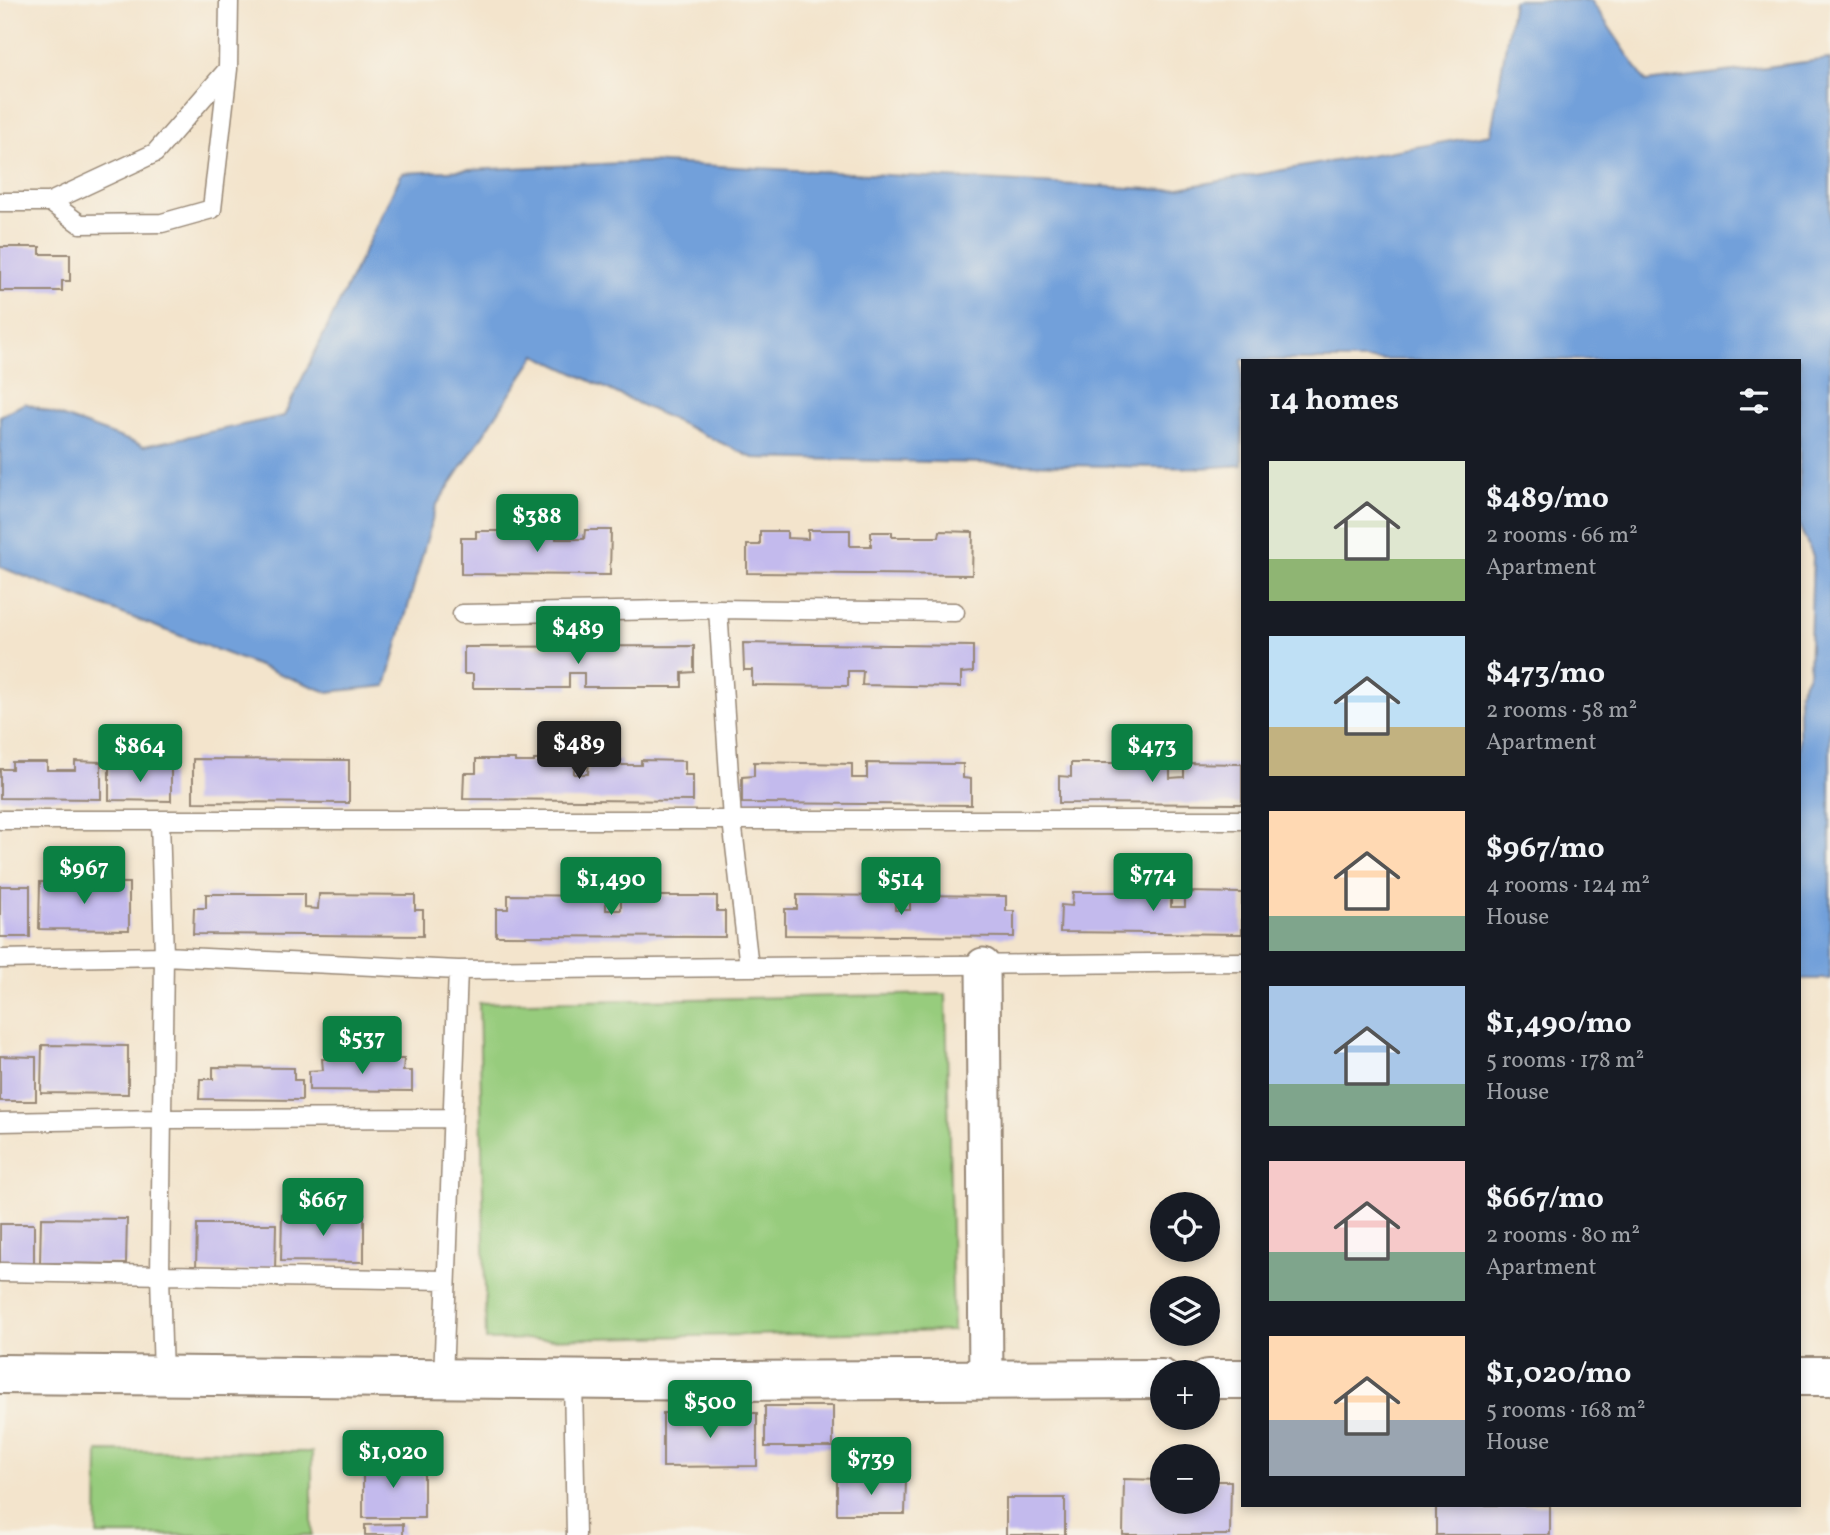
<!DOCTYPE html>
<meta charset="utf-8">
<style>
:root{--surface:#171b24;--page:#242831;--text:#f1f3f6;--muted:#9ea1a6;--accent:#0b8043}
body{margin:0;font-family:Vollkorn,serif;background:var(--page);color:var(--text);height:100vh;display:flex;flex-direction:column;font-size:26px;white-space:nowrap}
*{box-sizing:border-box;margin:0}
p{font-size:23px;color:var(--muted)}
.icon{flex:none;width:38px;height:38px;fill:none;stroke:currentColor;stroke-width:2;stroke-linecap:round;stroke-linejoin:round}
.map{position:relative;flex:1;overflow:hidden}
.drawer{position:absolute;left:1241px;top:359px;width:560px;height:1148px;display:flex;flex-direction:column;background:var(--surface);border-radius:0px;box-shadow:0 4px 10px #0003}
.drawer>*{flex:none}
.controls{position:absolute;left:1150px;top:1192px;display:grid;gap:14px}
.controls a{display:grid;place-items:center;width:70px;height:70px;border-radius:50%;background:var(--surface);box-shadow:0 4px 10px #0003;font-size:35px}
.price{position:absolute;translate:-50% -60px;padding:0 16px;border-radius:7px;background:var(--accent);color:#fff;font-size:23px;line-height:46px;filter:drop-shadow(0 2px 4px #0008)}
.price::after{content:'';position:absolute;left:50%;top:42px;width:21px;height:16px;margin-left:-10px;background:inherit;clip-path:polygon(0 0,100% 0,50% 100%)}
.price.on{background:#222;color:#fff}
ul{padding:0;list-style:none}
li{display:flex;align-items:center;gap:21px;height:175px;padding:0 28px}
li span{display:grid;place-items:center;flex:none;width:196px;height:140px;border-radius:0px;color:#555}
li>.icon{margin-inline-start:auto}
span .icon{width:84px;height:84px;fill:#fffc;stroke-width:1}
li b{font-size:30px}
h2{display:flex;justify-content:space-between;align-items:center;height:84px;padding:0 28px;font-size:30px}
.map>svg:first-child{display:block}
.green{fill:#97cc7d;stroke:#697b4e;stroke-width:2}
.water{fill:#72a0da;stroke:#56657c;stroke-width:2}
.building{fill:#c3baed}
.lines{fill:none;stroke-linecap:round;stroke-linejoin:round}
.lane-casing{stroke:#978775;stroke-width:21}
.street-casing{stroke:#978775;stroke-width:37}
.secondary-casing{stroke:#978775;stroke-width:42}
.lane{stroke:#fff;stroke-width:18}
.street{stroke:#fff;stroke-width:33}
.secondary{stroke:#fff;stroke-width:38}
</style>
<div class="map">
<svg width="1830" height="1535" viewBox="0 0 1830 1535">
<rect width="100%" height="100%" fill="#f7f3e8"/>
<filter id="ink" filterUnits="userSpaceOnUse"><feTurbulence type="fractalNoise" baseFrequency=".0143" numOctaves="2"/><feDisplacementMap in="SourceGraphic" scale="14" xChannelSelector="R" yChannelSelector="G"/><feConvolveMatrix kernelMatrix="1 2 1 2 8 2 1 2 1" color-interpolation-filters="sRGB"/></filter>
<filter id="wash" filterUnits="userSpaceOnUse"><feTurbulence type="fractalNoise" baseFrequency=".00686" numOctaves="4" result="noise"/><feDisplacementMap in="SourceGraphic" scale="28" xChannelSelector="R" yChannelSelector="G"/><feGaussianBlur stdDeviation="1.57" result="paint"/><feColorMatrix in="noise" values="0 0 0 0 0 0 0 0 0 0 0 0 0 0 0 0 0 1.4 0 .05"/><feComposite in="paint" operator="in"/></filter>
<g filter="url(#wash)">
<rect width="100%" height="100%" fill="#f3e4cc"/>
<path class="green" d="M946,994L953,1331L486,1340L479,1003Z
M98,1451L312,1452V1535H97Z"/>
<path class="water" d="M1518,0H1591L1646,82L1830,59V979H1799V692L1809,672L1813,556L1799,526V360H1242V465L1201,468L753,458L536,355L436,506L386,686L327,692L0,567V416L25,403L144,446L284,416L402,173L645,162L1168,190L1491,134L1513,1Z"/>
<g id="blocks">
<path class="building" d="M0,247H40V254H70V281H62V291H0Z
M522,530L556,531V539H584L585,530H611L610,575L461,574V538H476V531H501V538H521Z
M808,530H850V546H871V532H892V537H939L940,531L973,532L972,575L747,573V545H760V531H787V538L808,539Z
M743,643L973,646V672L961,673V687L862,685L863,671H848V686L752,685V670H744Z
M694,646V672L682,673V687H584V673H569V688H473V674H464V647Z
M193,759L349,760V803L193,802Z
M476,759H515V762H534V760H574V774H588L589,760H621V765H641V760L685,761V775H693V801L463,799L464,773H476Z
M75,761L101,762V799L0,798V769H12V762H47V770H75Z
M754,762L852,764V778H867V763L963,764V778L971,779V805L742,803V777L754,776Z
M1071,763H1170V778L1184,777V763L1242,764V804L1059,803V776L1071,777Z
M109,766L171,767V801L109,800Z
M40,882L129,883V930L39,929Z
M0,886H30V937H0Z
M1073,892H1171V907H1185V892L1242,893V934L1060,932L1061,905L1072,906Z
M206,894H304V908L318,909L319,894L415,895V910H423V936L193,934L194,908H206Z
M508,895L606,896V910H621V896H717V911H725V937L496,936V909H508Z
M797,895L895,896V910H910V895L1006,896V911H1014V937L785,935V909H797Z
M42,1045L128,1046V1094L41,1093Z
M0,1056L36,1057V1101H0Z
M322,1059H404L403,1071H412V1091L309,1090V1071L323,1070Z
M213,1067L294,1068V1080H302V1100L199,1099L200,1079H213Z
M282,1213L364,1214V1262L281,1261Z
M41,1218L127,1219L126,1264L40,1263Z
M0,1224H34V1270H0Z
M197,1224H276L275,1271L196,1270Z
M765,1406H833V1447H765Z
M663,1413H757V1466L663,1467Z
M363,1461H424V1518H363Z
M1124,1479L1162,1480V1502H1208V1481H1231L1230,1535H1123Z
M837,1480H906L905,1514H837Z
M1006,1498H1065V1535H1006Z
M1436,1505H1550V1535H1436Z
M403,1524V1535H365V1525Z"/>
</g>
</g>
<g filter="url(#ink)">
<use href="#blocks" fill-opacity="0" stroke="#978775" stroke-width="2"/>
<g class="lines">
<defs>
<path id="lane" d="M0,202H50L155,153L228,69
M50,202L80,224L162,223L212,209L228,69L229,0
M718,609L732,820L749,967
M462,614L718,609L955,612
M0,820H1242
M160,820L164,956L160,1275L163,1376
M0,959L164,956L458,970L1242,962
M0,1122L161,1119L451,1118
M0,1272L446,1280
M443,1379L458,970
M573,1380L576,1535"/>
<path id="street" d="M983,965L986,1380"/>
<path id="secondary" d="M0,1374L720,1381L1162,1379
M1799,1376H1830
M1208,1379H1242"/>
</defs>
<use href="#lane" class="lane-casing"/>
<use href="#street" class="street-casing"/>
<use href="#secondary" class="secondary-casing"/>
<use href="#lane" class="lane"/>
<use href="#street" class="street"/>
<use href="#secondary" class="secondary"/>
</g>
</g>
</svg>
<div class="controls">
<a><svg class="icon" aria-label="locate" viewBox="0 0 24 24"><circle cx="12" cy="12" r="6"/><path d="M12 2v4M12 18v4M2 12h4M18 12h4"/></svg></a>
<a><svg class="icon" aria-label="layers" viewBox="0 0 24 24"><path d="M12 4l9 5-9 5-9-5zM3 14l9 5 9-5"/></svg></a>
<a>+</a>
<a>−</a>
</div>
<b class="price" style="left:537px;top:554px">$388</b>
<b class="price" style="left:578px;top:666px">$489</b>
<b class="price on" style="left:579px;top:781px">$489</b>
<b class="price" style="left:140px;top:784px">$864</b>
<b class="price" style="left:1152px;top:784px">$473</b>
<b class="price" style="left:84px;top:906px">$967</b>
<b class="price" style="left:1153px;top:913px">$774</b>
<b class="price" style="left:611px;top:917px">$1,490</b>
<b class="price" style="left:901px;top:917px">$514</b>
<b class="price" style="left:362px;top:1076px">$537</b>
<b class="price" style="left:323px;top:1238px">$667</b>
<b class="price" style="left:710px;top:1440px">$500</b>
<b class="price" style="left:393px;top:1490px">$1,020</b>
<b class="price" style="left:871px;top:1497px">$739</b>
<section class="drawer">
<h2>14 homes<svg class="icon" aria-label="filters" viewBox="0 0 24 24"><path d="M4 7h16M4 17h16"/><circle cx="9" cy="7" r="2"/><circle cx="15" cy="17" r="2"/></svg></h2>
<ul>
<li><span style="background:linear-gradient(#dfe7d0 70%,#8fb573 0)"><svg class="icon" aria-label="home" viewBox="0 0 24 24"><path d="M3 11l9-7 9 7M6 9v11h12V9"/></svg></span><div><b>$489/mo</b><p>2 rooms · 66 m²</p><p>Apartment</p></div></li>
<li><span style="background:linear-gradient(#bfe0f5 65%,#c2b280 0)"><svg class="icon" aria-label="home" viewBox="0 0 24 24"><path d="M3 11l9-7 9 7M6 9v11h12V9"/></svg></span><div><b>$473/mo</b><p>2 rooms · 58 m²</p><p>Apartment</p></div></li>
<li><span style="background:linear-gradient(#ffd9b3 75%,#7fa58c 0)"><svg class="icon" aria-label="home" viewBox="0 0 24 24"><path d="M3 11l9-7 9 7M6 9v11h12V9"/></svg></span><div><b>$967/mo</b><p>4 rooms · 124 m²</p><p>House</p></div></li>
<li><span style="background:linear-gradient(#a9c7e8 70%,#7fa58c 0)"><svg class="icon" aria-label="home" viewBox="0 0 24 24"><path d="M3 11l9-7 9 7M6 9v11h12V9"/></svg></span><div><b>$1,490/mo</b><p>5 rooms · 178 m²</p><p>House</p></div></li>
<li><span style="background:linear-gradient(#f6c9c9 65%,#7fa58c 0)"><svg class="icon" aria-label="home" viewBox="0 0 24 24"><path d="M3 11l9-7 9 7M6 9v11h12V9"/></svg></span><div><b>$667/mo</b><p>2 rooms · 80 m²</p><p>Apartment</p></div></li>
<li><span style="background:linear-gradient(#ffd9b3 60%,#9aa5b1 0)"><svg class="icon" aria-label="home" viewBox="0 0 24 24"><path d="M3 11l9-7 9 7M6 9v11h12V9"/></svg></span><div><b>$1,020/mo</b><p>5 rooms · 168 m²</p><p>House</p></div></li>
</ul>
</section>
</div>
